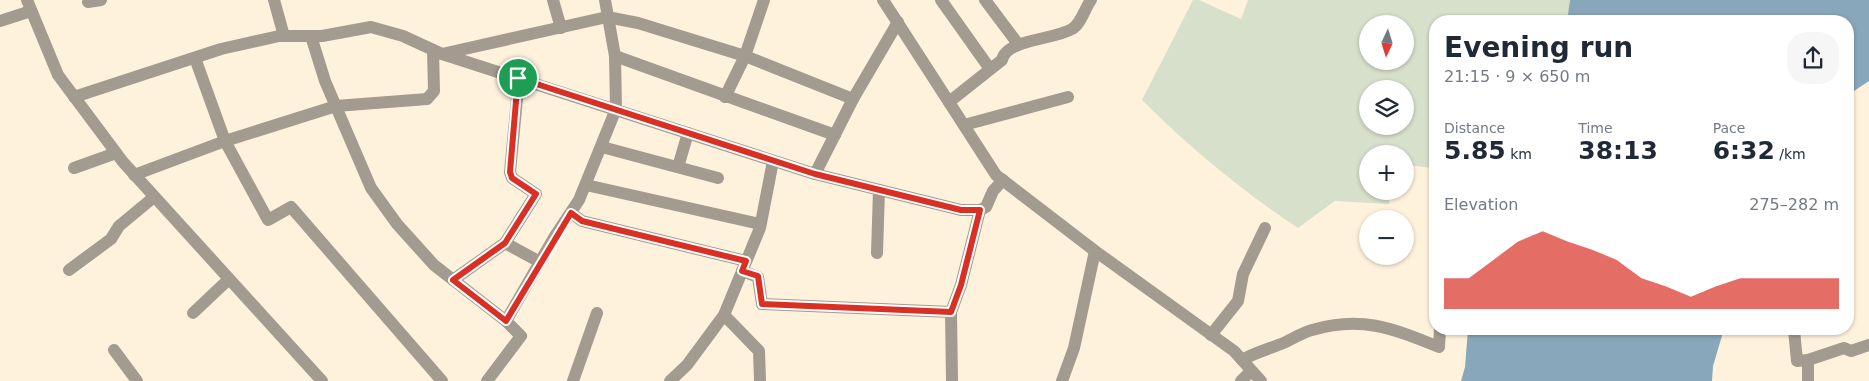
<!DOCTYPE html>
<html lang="en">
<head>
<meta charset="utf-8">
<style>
  body { margin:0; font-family:"DejaVu Sans",sans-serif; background:#f6f6f7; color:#1f2937; height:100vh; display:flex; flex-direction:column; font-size:19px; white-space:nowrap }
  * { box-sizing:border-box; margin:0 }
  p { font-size:16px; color:#747a83 }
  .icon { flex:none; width:28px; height:28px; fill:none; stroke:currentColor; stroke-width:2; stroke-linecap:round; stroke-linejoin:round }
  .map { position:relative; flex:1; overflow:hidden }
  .panel { position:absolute; left:1429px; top:15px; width:425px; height:320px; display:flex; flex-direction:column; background:#fff; border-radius:20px; box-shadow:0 1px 4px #0004 }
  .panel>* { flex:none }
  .needle { width:32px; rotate:184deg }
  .buttons { position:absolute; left:1359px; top:15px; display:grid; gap:10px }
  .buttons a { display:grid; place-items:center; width:55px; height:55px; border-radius:50%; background:#fff; box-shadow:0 1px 4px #0004; font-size:25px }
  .pin { position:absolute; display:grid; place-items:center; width:42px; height:42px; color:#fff; margin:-21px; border:2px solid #fff; border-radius:50%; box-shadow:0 1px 5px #0007 }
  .round { display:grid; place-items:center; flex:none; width:52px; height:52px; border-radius:20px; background:#f6f6f7 }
  .overview { display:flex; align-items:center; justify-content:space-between; height:85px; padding:0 15px }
  h1 { font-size:28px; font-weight:700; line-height:38px }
  .metrics { display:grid; grid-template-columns:repeat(3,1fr); gap:8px; height:85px; padding:5px 15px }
  .metrics div { display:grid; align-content:center }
  .metrics b { font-size:25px; font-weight:700 }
  .metrics small { font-size:14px; font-weight:400 }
  .metrics p { font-size:14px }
  .chart { height:140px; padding:10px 15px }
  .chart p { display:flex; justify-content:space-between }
  .chart svg { width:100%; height:90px; margin-top:5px; fill:#d93025; opacity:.7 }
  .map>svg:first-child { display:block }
  .green { fill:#d7e0cb; fill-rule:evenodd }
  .water { fill:#89a7ba }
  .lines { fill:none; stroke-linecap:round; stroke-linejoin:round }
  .street { stroke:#a39b8f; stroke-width:12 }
  .route-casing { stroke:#fff; stroke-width:10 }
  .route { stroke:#d93025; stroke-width:6 }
</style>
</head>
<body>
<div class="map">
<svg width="1869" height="381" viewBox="0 0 1869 381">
  <rect width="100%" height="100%" fill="#fff2dd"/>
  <!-- green -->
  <path class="green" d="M1193 0H1199L1241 19 1248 0H1570L1567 21H1435V168L1405 165V154H1368V191H1391L1389 204 1335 201 1298 228C1242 191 1190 148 1142 100ZM1368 24H1405V61H1368ZM1368 89H1405V126H1368Z"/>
  <!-- water -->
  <g class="water">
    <polygon points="1570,0 1869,0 1869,81 1848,95 1848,21 1567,21"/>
    <polygon points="1468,329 1724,329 1713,366 1712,381 1461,381 1465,367"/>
  </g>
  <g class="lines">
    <!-- street -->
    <g class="street">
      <polyline points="27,0 58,75 123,162 322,381"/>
      <polyline points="274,0 284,36"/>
      <polyline points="553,0 561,28"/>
      <polyline points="764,0 745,56 853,99"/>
      <polyline points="883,0 996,175 1095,251 1234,351 1261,381"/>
      <polyline points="941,0 990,69"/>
      <polyline points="985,0 1018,44"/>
      <polyline points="88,2 101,0"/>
      <polyline points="0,21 31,11"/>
      <polyline points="311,36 325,81 371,188 397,224 434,265 506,321 521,336 487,381"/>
      <polyline points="433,50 434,91 427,99 336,106 225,141 268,220 291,207 442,381"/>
      <polyline points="442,54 607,17 638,23 745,56 725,97"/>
      <polyline points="615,56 835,135"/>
      <polyline points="74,97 221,49 279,36 322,36 371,27 403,36 442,54 815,174 961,210 980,210 986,207 993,191 1003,180"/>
      <path d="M949 102 1002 60C1006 39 1054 40 1072 29 1081 24 1085 8 1091 0"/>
      <polyline points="964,125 1068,97"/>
      <polyline points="602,147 718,178"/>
      <polyline points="678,167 688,133"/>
      <polyline points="74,168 116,153"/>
      <polyline points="815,174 853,99 898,22"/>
      <polyline points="134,175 225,141 195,58"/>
      <polyline points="586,185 760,224"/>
      <polyline points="571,213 582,221 746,261"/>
      <polyline points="505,243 540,262"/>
      <polyline points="877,253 879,190"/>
      <polyline points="69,270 111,239 119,226 154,197"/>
      <polyline points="742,271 758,277 762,304 951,312"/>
      <polyline points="453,280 505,243 536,194 512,178 510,172 519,78"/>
      <polyline points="193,313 229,279"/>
      <polyline points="506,321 555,236 579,200 616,109 615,56 605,0"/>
      <polyline points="1794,330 1797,361 1808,360"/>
      <polyline points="1211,335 1238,301 1243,274 1265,228"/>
      <polyline points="114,350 137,381"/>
      <path d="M1242 360C1256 352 1266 350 1281 344 1291 340 1301 333 1312 330 1362 315 1394 329 1439 347L1440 329"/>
      <polyline points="573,381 597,313"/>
      <polyline points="670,381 687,365 724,315"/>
      <polyline points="760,381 759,351 724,315 760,228 773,161"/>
      <polyline points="952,381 951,312 961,285 980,210"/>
      <polyline points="1062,381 1074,348 1095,251"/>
      <polyline points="1241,381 1251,371"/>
      <polyline points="1808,381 1808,360 1844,348 1851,351 1869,345"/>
    </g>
  </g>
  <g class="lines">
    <defs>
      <polygon id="route" points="518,78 815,174 961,210 980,210 961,285 951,312 762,304 758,276 742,271 746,261 582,221 571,213 506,321 453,280 505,243 536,194 512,178 510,172"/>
    </defs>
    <!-- route casing -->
    <use href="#route" class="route-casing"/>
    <!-- route -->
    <use href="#route" class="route"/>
  </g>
</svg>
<div class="buttons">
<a><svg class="needle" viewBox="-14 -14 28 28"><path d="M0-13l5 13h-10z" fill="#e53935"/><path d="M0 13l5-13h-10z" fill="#747a83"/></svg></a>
<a><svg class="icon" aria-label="layers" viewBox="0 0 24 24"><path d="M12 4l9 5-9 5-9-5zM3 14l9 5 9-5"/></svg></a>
<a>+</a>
<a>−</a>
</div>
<div class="pin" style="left:518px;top:78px;background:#1e9e55"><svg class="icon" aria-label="arrive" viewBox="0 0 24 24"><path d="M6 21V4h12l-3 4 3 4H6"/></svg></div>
<section class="panel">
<div class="overview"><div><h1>Evening run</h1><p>21:15 · 9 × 650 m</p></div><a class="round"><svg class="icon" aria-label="share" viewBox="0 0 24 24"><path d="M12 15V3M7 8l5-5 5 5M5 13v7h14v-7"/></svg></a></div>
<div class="metrics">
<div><p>Distance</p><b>5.85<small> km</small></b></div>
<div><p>Time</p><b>38:13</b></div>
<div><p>Pace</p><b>6:32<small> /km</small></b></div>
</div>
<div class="chart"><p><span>Elevation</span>275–282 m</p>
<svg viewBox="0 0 160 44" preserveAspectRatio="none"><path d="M0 44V29L10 29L20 20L30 11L40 6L50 11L60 15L70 20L80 29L90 33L100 38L110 33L120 29L130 29L140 29L150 29L160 29V44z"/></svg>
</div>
</section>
</div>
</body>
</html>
